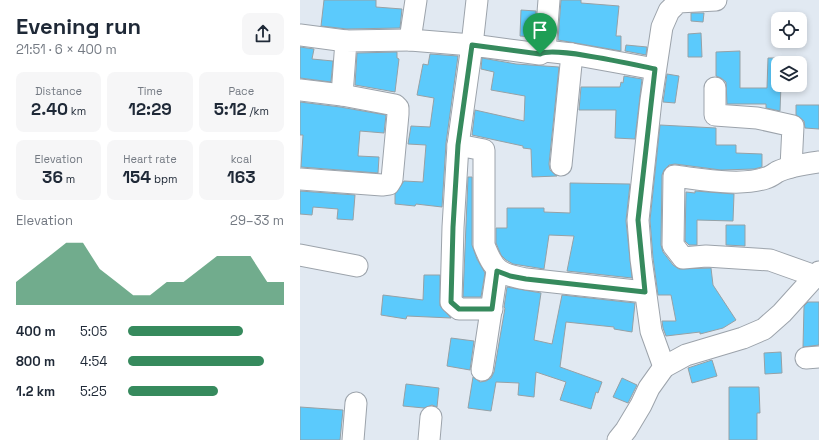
<!DOCTYPE html>
<html lang="en">
<head>
<meta charset="utf-8">
<style>
  body { margin:0; font-family:"Space Grotesk",sans-serif; background:#f6f6f7; color:#1f2937; height:100vh; display:flex; flex-direction:column; font-size:15px; white-space:nowrap }
  * { box-sizing:border-box; margin:0 }
  p { font-size:13px; color:#747a83 }
  .icon { flex:none; width:22px; height:22px; fill:none; stroke:currentColor; stroke-width:2; stroke-linecap:round; stroke-linejoin:round }
  .map { position:relative; flex:1; overflow:hidden }
  .drawer { display:flex; flex-direction:column; background:#fff; width:300px }
  .drawer>* { flex:none }
  .buttons { position:absolute; left:471px; top:12px; display:grid; gap:8px }
  .buttons a { display:grid; place-items:center; width:36px; height:36px; border-radius:8px; background:#fff; box-shadow:0 2px 6px #0003; font-size:20px }
  .pin { position:absolute; display:grid; place-items:center; width:34px; height:34px; color:#fff; margin:-41px -17px; border-radius:50% 50% 50% 0; rotate:-45deg; box-shadow:0 0 4px #0007 }
  .pin .icon { rotate:45deg }
  .round { display:grid; place-items:center; flex:none; width:42px; height:42px; border-radius:8px; background:#f6f6f7 }
  .headline { display:flex; align-items:center; justify-content:space-between; height:68px; padding:0 16px }
  h1 { font-size:22px; font-weight:700; line-height:30px }
  .metrics { display:grid; grid-template-columns:repeat(3,1fr); gap:6px; height:68px; padding:4px 16px }
  .metrics div { display:grid; align-content:center; border-radius:8px; background:#f6f6f7; text-align:center }
  .metrics b { font-size:17px; font-weight:700 }
  .metrics small { font-size:11px; font-weight:400 }
  .metrics p { font-size:11px }
  .chart { height:112px; padding:8px 16px }
  .chart p { display:flex; justify-content:space-between }
  .chart svg { width:100%; height:72px; margin-top:4px; fill:#368a5d; opacity:.7 }
  ul { padding:0 16px; list-style:none; font-size:13px }
  li { display:grid; grid-template-columns:64px 48px 1fr; align-items:center; height:30px }
  li i { height:10px; border-radius:5px; background:#368a5d }
  main { display:flex; flex:1; min-height:0 }
  .map>svg:first-child { display:block }
  .building { fill:#5bcafc; stroke:#96a1a6 }
  .lines { fill:none; stroke-linecap:round; stroke-linejoin:round }
  .minor-casing { stroke:#9ca3ab; stroke-width:23 }
  .minor { stroke:#fff; stroke-width:21 }
  .route-casing { stroke:#fff; stroke-width:8 }
  .route { stroke:#368a5d; stroke-width:5 }
</style>
</head>
<body>
<main>
<section class="drawer">
<div class="headline"><div><h1>Evening run</h1><p>21:51 · 6 × 400 m</p></div><a class="round"><svg class="icon" aria-label="share" viewBox="0 0 24 24"><path d="M12 15V3M7 8l5-5 5 5M5 13v7h14v-7"/></svg></a></div>
<div class="metrics">
<div><p>Distance</p><b>2.40<small> km</small></b></div>
<div><p>Time</p><b>12:29</b></div>
<div><p>Pace</p><b>5:12<small> /km</small></b></div>
</div>
<div class="metrics">
<div><p>Elevation</p><b>36<small> m</small></b></div>
<div><p>Heart rate</p><b>154<small> bpm</small></b></div>
<div><p>kcal</p><b>163</b></div>
</div>
<div class="chart"><p><span>Elevation</span>29–33 m</p>
<svg viewBox="0 0 160 44" preserveAspectRatio="none"><path d="M0 44V30L10 22L20 14L30 6L40 6L50 22L60 30L70 38L80 38L90 30L100 30L110 22L120 14L130 14L140 14L150 30L160 30V44z"/></svg>
</div>
<ul>
<li><b>400 m</b>5:05<i style="width:74%"></i></li>
<li><b>800 m</b>4:54<i style="width:87%"></i></li>
<li><b>1.2 km</b>5:25<i style="width:58%"></i></li>
</ul>
</section>
<div class="map">
<svg width="519" height="440" viewBox="0 0 519 440">
  <rect width="100%" height="100%" fill="#e1e9f2"/>
  <!-- building -->
  <g class="building">
    <polygon points="24,0 76,0 76,7 102,9 100,28 47,29 21,26"/>
    <polygon points="261,0 281,0 281,3 319,6 316,36 321,36 321,51 258,40"/>
    <polygon points="221,10 236,11 234,37 220,36"/>
    <polygon points="391,13 404,13 403,22 391,21"/>
    <polygon points="401,33 402,57 388,57 388,34"/>
    <polygon points="326,45 347,47 346,55 325,51"/>
    <polygon points="0,47 14,49 12,59 33,61 31,82 0,78"/>
    <polygon points="440,51 440,88 467,88 468,58 478,58 478,85 481,85 480,111 466,108 466,104 427,104 426,82 421,78 416,76 416,52"/>
    <polygon points="97,52 97,58 99,59 95,92 55,85 57,53"/>
    <polygon points="130,54 158,56 146,143 142,207 116,204 115,206 95,204 95,194 104,181 123,182 126,145 108,144 111,126 130,127 134,98 117,95 123,64 128,65"/>
    <polygon points="182,58 216,64 259,67 249,164 250,170 257,176 232,177 231,149 223,148 223,146 172,135 175,110 224,121 225,96 191,90 194,72 181,69"/>
    <polygon points="367,74 379,76 375,103 363,102"/>
    <polygon points="324,76 342,79 335,139 315,138 316,110 279,110 281,87 320,87 321,82 323,83"/>
    <polygon points="0,102 40,107 86,115 84,133 60,131 58,156 79,157 78,173 1,167 3,135 0,135"/>
    <polygon points="496,105 519,105 519,129 505,128 504,121 496,115"/>
    <polygon points="360,125 416,128 416,145 436,145 436,153 462,154 462,167 454,169 421,170 375,164 369,165 364,170 362,175 361,245 363,252 373,265 379,269 411,268 413,285 436,320 423,328 400,334 400,332 366,336 363,328 362,321 376,321 371,295 358,295 353,258 350,220"/>
    <polygon points="168,177 172,177 172,245 177,259 185,273 181,297 163,297"/>
    <polygon points="270,183 330,184 326,221 332,278 267,271 274,236 249,235 244,269 213,264 206,260 201,255 196,243 196,228 207,228 207,208 244,208 244,212 270,213"/>
    <polygon points="0,191 55,195 53,220 37,219 38,209 13,207 12,215 0,214"/>
    <polygon points="395,191 434,194 433,221 397,220 397,245 389,245 385,241 386,192 395,193"/>
    <polygon points="426,225 445,225 445,246 426,245"/>
    <polygon points="124,275 140,275 140,306 151,318 107,316 106,319 81,315 83,295 123,300"/>
    <polygon points="207,287 241,293 234,340 252,344 262,295 335,303 332,332 314,329 314,327 266,322 260,367 302,382 298,393 296,392 291,409 260,400 266,382 236,372 234,397 218,395 219,383 196,382 191,411 168,408 173,377 180,382 186,381 191,378 194,372 205,308 204,307"/>
    <polygon points="508,302 519,302 519,345 503,347 504,306"/>
    <polygon points="151,338 174,341 170,370 147,366"/>
    <polygon points="481,352 482,373 465,374 464,353"/>
    <polygon points="412,360 417,376 392,383 388,368"/>
    <polygon points="322,378 337,385 328,403 313,397"/>
    <polygon points="106,384 139,388 137,407 132,405 124,408 103,406"/>
    <polygon points="429,387 459,387 460,413 457,413 457,440 429,440"/>
    <polygon points="0,407 43,410 40,440 0,440"/>
  </g>
  <g class="lines">
    <defs>
      <g id="minor">
        <polyline points="116,0 110,40 172,45 177,0"/>
        <polyline points="0,35 46,41"/>
        <polyline points="245,51 272,54 355,69"/>
        <polyline points="415,88 415,115 457,118 493,126 491,167"/>
        <polyline points="0,90 42,95 95,105 98,108 98,114 92,179 89,184 82,185 0,179"/>
        <polyline points="42,95 46,41 110,40"/>
        <path d="M158 145 184 150V245C194 271 199 274 226 279L345 292"/>
        <polyline points="261,165 272,54"/>
        <polyline points="0,255 57,266"/>
        <path d="M515 276 470 260 406 256 383 258 373 245 374 176C400 179 441 187 466 178 470 177 474 174 477 172 490 166 505 164 519 162"/>
        <polyline points="192,309 159,309 151,302 153,227 158,145 172,45 240,54 245,51 249,0"/>
        <polyline points="506,358 519,357"/>
        <polyline points="364,367 351,331 341,259 338,220 351,100 362,27 369,11 378,2 416,0"/>
        <polyline points="182,370 197,271"/>
        <polyline points="53,440 56,403"/>
        <polyline points="129,440 131,417"/>
        <polyline points="318,440 326,430 341,405 349,388 364,367 386,355 443,338 464,329 482,313 519,272"/>
      </g>
    </defs>
    <!-- minor casing -->
    <use href="#minor" class="minor-casing"/>
    <!-- minor -->
    <use href="#minor" class="minor"/>
  </g>
  <g class="lines">
    <defs>
      <path id="route" d="M172 45 240 54C254 46 335 65 355 69L338 220 345 292 226 279 210 276 197 271 192 309H159L151 302 153 227 158 145Z"/>
    </defs>
    <!-- route casing -->
    <use href="#route" class="route-casing"/>
    <!-- route -->
    <use href="#route" class="route"/>
  </g>
</svg>
<div class="buttons">
<a><svg class="icon" aria-label="locate" viewBox="0 0 24 24"><circle cx="12" cy="12" r="6"/><path d="M12 2v4M12 18v4M2 12h4M18 12h4"/></svg></a>
<a><svg class="icon" aria-label="layers" viewBox="0 0 24 24"><path d="M12 4l9 5-9 5-9-5zM3 14l9 5 9-5"/></svg></a>
</div>
<div class="pin" style="left:240px;top:54px;background:#1e9e55"><svg class="icon" aria-label="arrive" viewBox="0 0 24 24"><path d="M6 21V4h12l-3 4 3 4H6"/></svg></div>
</div>
</main>
</body>
</html>
